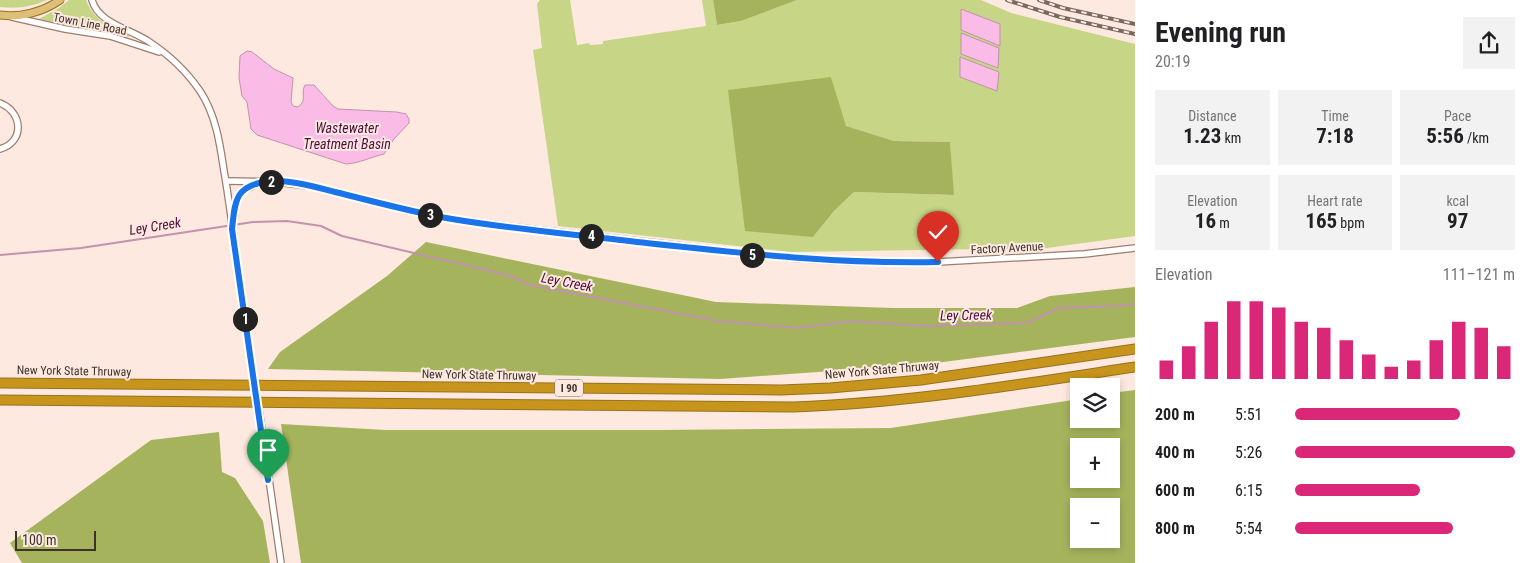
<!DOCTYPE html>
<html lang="en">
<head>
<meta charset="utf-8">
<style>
  body { margin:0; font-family:"Roboto Condensed",sans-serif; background:#f2f2f2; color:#202124; height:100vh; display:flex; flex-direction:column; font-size:19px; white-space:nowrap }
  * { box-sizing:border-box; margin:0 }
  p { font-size:16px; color:#757577 }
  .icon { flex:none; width:28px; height:28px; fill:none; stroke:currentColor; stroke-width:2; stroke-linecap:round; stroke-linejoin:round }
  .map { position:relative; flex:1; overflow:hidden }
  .details { display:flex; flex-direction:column; background:#fff; width:400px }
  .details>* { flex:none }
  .controls { position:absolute; left:1070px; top:378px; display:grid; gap:10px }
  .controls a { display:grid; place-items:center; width:50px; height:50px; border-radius:0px; background:#fff; box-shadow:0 2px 8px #0003; font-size:25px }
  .scale { position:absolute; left:15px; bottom:12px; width:81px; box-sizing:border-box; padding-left:5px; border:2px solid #3f322c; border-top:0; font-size:14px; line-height:18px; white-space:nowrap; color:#3f322c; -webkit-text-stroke:4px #fde9df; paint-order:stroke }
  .pin { position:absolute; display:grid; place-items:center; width:42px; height:42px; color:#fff; margin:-51px -21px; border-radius:50% 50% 50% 0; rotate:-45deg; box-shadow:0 0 5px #0007 }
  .pin .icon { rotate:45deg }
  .km { position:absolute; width:25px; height:25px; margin:-12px; border-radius:50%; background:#222; color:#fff; font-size:14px; line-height:25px; text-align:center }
  .round { display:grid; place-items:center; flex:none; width:52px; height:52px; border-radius:0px; background:#f2f2f2 }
  .overview { display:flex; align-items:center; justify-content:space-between; height:85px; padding:0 20px }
  h1 { font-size:28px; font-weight:700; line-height:38px }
  .stats { display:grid; grid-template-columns:repeat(3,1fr); gap:8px; height:85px; padding:5px 20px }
  .stats div { display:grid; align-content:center; border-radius:0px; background:#f2f2f2; text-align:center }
  .stats b { font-size:21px; font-weight:700 }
  .stats small { font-size:14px; font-weight:400 }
  .stats p { font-size:14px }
  .chart { height:140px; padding:10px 20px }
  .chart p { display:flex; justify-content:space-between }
  .chart svg { width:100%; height:90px; margin-top:5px; stroke:#db2777; stroke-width:6 }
  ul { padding:0 20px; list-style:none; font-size:16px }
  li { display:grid; grid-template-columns:80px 60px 1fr; align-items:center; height:38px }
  li i { height:12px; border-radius:6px; background:#db2777 }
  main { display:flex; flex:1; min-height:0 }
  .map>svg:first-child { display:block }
  .green { fill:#c7d586; fill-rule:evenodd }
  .forest { fill:#a5b35c; fill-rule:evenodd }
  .water { fill:#fabbe6; stroke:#c292ae }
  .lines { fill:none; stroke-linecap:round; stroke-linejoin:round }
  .stream { stroke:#c292ae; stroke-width:2 }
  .minor-casing { stroke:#9c7e6f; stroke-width:8 }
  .major-casing { stroke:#977222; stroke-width:9 }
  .highway-casing { stroke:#977222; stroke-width:11 }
  .minor { stroke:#fff; stroke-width:5.5 }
  .major { stroke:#ddbf77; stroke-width:7 }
  .highway { stroke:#c7941c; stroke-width:9 }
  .rail-casing { stroke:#786962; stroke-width:4 }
  .rail { stroke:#fde9df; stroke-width:2; stroke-dasharray:5.5; stroke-linecap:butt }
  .minor-bridge-casing { stroke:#9c7e6f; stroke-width:8; stroke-linecap:butt }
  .minor-bridge { stroke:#fff; stroke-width:5.5 }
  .route-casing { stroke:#fff; stroke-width:10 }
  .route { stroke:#1a73e8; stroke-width:6 }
  .labels { text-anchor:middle; stroke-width:4; stroke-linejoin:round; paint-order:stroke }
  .shield { fill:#fde9df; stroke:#786962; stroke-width:1 }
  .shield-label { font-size:11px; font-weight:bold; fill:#3f322c }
  .street-label { font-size:12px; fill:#3f322c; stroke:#fde9df }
  .water-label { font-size:14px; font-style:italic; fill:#4e0b40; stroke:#fde9df }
</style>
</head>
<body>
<main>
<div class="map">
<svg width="1135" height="563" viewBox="0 0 1135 563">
  <rect width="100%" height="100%" fill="#fde9df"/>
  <!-- green -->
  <g class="green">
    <path d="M0 0H47C31 7 17 9 0 7Z"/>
    <path d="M69 0H86C94 21 110 27 129 36V37L39 19 59 8Z"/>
    <path d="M540 0H570L577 45 589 43 590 45 603 44V41L706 26 702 0H713L717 25 741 21 797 0H981L1011 13 1135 44V236L1047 248 791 252 558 226 533 50 542 48 537 4ZM831 77 845 126 894 141 950 142 953 195 854 192 834 211 813 237Z"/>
  </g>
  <!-- forest -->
  <g class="forest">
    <polygon points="713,0 797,0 741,21 717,25"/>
    <polygon points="831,77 846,126 894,141 950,142 954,195 854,192 834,211 813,237 745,231 728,90"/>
    <polygon points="426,242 716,302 893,308 1017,308 1050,296 1135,287 1135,337 928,364 720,379 268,369 280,352 387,276"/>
    <path d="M1135 390V563H301L281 424 385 430H661L891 428 1079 399V419H1111V393ZM1079 446H1111V479H1079ZM1079 506H1111V539H1079Z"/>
    <polygon points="219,432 222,472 235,478 263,521 270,563 22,563 10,543 151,440"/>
  </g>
  <!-- water -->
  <g class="water">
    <polygon points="961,9 1000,24 1000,46 961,30"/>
    <polygon points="961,33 999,48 998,68 961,54"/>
    <path d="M247 51 252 52 274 69 293 78 291 102 293 106 298 107C308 100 300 94 305 85H314L333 106 338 109 397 112 406 114 409 119V123L394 139 384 154C371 157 360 163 346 164L257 135 251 129 247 102 242 96 239 78 240 56Z"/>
    <polygon points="960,57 999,72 997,91 960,77"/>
  </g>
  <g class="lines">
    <!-- stream -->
    <polyline class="stream" points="0,255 81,248 253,222 287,221 321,226 342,236 507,275 530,285 718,321 797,328 851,321 928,326 1027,323 1058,308 1116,306 1135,304"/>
    <defs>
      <g id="minor">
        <path d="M92 0C98 23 130 29 148 41 168 54 187 72 200 91 216 115 220 144 224 171 228 193 231 216 234 239 239 282 246 324 252 367"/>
        <polyline points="12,17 65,29 110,36 159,52"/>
        <path d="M0 103C23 112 25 142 0 149"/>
        <polyline points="226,181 277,182 316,187 405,210 447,218 513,227 791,258 859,262 938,262 1084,254 1135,248"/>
        <path d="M234 220C236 195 237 191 261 183"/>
        <polyline points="261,423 281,563"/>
      </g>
      <path id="major" d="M0 15C20 18 43 12 60 0"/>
      <g id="highway">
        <polyline points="0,383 781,390 830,388 921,380 1135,349"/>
        <path d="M0 400 793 407C908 403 1022 384 1135 367"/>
      </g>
    </defs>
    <!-- minor casing -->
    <use href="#minor" class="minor-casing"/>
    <!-- major casing -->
    <use href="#major" class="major-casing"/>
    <!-- highway casing -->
    <use href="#highway" class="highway-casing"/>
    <!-- minor -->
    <use href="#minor" class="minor"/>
    <!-- major -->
    <use href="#major" class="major"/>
    <!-- highway -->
    <use href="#highway" class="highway"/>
    <defs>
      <g id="rail">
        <polyline points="1007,0 1060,17 1135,34"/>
        <polyline points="1039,0 1063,8 1135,24"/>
      </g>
    </defs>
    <!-- rail casing -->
    <use href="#rail" class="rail-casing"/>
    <!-- rail -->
    <use href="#rail" class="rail"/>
    <defs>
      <polyline id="minor-bridge" points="252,367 261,423"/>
    </defs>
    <!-- minor-bridge casing -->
    <use href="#minor-bridge" class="minor-bridge-casing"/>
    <!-- minor-bridge -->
    <use href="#minor-bridge" class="minor-bridge"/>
  </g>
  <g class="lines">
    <defs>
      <path id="route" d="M268 480 232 229C235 203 234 187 264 182 284 178 316 187 335 192 372 201 408 211 446 218 509 229 573 234 637 242 739 253 835 264 938 262"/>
    </defs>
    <!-- route casing -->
    <use href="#route" class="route-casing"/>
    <!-- route -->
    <use href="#route" class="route"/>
  </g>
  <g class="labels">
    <!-- shield labels -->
    <rect class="shield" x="555" y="379.5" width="28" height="17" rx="4"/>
    <g class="shield-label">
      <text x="569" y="392">I 90</text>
    </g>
    <!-- street labels -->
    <g class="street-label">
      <text transform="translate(90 24) rotate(11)" y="4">Town Line Road</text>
      <text transform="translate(1007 248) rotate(-3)" y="4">Factory Avenue</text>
      <text transform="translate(882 370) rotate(-5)" y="4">New York State Thruway</text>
      <text transform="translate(74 371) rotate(1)" y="4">New York State Thruway</text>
      <text transform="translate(479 375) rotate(1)" y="4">New York State Thruway</text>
    </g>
    <!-- water labels -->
    <g class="water-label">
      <text x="347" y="133">Wastewater<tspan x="347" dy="16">Treatment Basin</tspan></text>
      <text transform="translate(155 226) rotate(-9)" y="5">Ley Creek</text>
      <text transform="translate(567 282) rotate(11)" y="5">Ley Creek</text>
      <text transform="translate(966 315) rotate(-1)" y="5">Ley Creek</text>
    </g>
  </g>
</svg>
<div class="controls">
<a><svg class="icon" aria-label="layers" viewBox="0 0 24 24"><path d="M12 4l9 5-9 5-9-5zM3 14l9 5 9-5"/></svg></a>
<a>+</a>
<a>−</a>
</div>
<div class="scale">100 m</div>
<div class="pin" style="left:268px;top:480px;background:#1e9e55"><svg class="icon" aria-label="arrive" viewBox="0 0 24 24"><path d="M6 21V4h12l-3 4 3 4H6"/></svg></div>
<div class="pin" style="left:938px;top:262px;background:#d93025"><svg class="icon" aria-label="check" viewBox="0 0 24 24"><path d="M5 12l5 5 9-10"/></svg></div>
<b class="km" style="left:245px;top:319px">1</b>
<b class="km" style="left:271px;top:182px">2</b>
<b class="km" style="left:430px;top:215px">3</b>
<b class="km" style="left:591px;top:236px">4</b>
<b class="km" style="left:752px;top:255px">5</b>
</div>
<section class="details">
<div class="overview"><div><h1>Evening run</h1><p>20:19</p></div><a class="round"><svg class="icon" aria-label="share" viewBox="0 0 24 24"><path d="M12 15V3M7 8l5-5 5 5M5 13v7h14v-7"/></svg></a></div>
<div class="stats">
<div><p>Distance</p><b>1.23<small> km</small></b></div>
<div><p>Time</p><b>7:18</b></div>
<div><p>Pace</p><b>5:56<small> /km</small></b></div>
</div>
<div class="stats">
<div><p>Elevation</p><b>16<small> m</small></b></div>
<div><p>Heart rate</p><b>165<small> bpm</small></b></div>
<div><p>kcal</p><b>97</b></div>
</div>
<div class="chart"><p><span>Elevation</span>111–121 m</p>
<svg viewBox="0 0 160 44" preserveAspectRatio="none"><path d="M5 44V35M15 44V28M25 44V16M35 44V6M45 44V6M55 44V9M65 44V16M75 44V19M85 44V25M95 44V32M105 44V38M115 44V35M125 44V25M135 44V16M145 44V19M155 44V28"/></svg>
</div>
<ul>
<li><b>200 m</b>5:51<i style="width:75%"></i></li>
<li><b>400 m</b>5:26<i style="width:100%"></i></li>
<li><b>600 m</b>6:15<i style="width:57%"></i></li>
<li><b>800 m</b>5:54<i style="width:72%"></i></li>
</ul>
</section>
</main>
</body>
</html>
